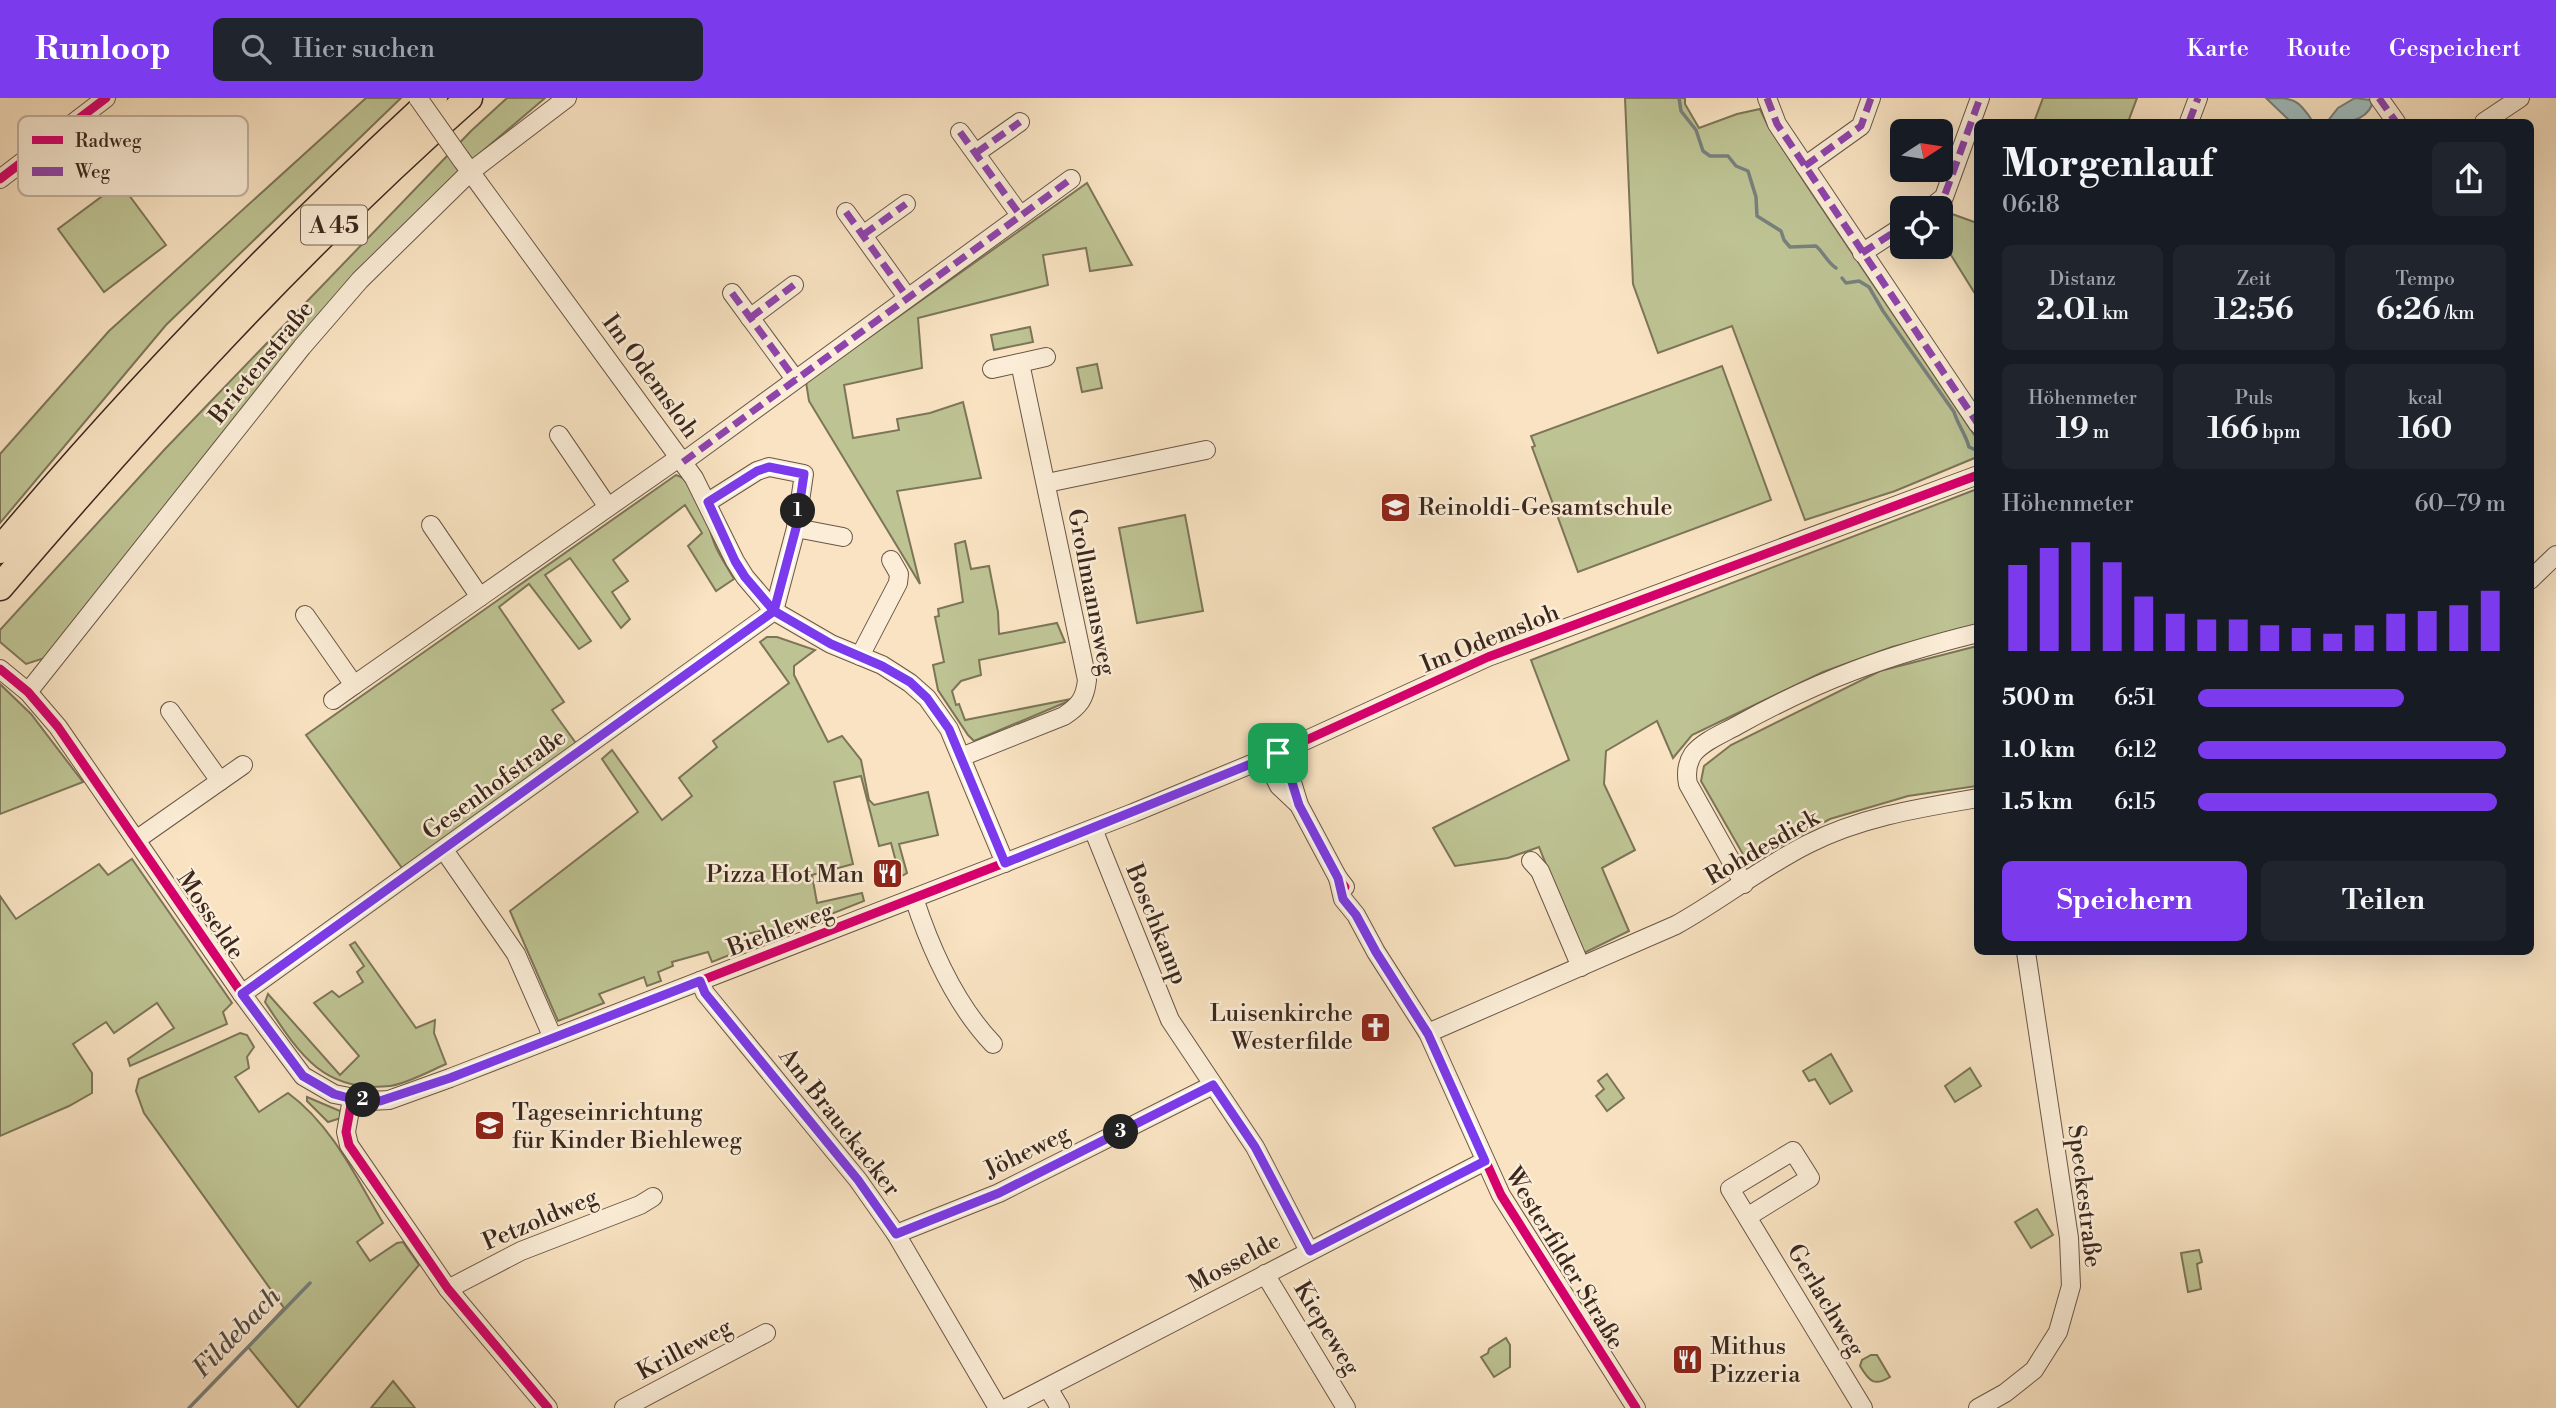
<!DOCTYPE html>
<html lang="de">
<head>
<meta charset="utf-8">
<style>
  body { margin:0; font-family:"Libre Bodoni",serif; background:#20242c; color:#f1f3f6; height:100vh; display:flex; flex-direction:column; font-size:26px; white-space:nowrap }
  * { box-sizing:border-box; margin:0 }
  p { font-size:23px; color:#9ea1a6 }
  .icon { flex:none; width:38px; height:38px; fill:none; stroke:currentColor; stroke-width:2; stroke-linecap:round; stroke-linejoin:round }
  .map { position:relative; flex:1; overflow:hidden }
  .drawer { position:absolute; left:1974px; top:21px; width:560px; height:836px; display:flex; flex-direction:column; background:#171b24; border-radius:10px; box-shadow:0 7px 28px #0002 }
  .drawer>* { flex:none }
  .needle { width:46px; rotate:78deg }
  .fabs { position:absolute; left:1890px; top:21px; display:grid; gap:14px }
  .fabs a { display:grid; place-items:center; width:63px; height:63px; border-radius:10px; background:#171b24; box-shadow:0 7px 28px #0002; font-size:35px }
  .pin { position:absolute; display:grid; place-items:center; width:60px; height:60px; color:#fff; margin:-30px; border-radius:14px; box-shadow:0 4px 10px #0006 }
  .km { position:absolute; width:35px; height:35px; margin:-18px; border-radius:50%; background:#222; color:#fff; font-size:19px; line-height:35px; text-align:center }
  .round { display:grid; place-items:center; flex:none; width:74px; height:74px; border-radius:10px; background:#20242c }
  .headline { display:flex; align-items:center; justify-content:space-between; height:119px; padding:0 28px }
  h1 { font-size:38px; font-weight:800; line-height:52px }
  .figures { display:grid; grid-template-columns:repeat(3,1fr); gap:10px; height:119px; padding:7px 28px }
  .figures div { display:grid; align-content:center; border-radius:10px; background:#20242c; text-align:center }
  .figures b { font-size:30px; font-weight:800 }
  .figures small { font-size:19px; font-weight:400 }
  .figures p { font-size:19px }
  .chart { height:196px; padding:14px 28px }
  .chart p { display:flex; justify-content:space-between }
  .chart svg { width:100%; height:126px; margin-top:7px; stroke:#7c3aed; stroke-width:6 }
  .action { display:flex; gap:14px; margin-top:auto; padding:14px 28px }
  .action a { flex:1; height:80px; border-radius:10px; background:#7c3aed; color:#fff; font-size:28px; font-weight:800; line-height:80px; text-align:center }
  .action a+a { background:#20242c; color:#f1f3f6 }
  ul { padding:0 28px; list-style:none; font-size:23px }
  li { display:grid; grid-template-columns:112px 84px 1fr; align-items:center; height:52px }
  li i { height:18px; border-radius:9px; background:#7c3aed }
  header { display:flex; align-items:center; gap:42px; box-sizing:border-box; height:98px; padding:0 35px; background:#7c3aed; color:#fff }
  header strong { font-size:33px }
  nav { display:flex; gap:38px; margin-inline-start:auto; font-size:24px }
  .search { width:490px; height:63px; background:#20242c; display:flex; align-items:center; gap:18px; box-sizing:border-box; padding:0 24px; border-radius:10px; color:#9ea1a6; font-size:26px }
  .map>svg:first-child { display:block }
  .green { fill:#bec393; stroke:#7c7558; stroke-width:2 }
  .water { fill:#a1bcbc; stroke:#78807d; stroke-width:2 }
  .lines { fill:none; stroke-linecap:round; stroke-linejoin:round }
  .stream { stroke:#78807d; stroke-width:3.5 }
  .minor-casing { stroke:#6a5647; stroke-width:20 }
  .highway-casing { stroke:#3b271e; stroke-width:29 }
  .minor { stroke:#fbedd7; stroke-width:18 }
  .highway { stroke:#f9e3c2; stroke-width:26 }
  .minor-bridge-casing { stroke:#6a5647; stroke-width:20; stroke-linecap:butt }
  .minor-bridge { stroke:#fbedd7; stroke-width:18 }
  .quiet { stroke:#8e44ad; stroke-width:7; stroke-dasharray:14 7; stroke-linecap:butt }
  .cycleway-casing { stroke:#fbedd7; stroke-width:13 }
  .cycleway { stroke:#d6006c; stroke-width:9 }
  .route-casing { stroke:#fff; stroke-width:14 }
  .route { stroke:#7c3aed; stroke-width:9 }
  .labels { text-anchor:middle; stroke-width:5; stroke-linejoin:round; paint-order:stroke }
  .shield { fill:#fbedd7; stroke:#756256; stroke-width:2 }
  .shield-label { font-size:23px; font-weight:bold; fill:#3b271e }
  .street-label { font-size:24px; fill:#3b271e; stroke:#fbedd7 }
  .poi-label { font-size:24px; fill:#3b271e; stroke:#fbedd7; text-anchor:start }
  .water-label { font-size:26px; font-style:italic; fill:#544c46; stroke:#fbedd7 }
  .key { fill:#fbedd7; stroke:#c1b2a0; stroke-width:2 }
  .key-label { font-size:19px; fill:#3b271e }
</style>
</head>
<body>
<header>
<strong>Runloop</strong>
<div class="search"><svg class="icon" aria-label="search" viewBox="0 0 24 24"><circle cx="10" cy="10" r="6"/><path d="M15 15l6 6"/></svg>Hier suchen</div>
<nav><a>Karte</a><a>Route</a><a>Gespeichert</a></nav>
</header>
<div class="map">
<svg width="2556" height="1310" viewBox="0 0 2556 1310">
  <rect width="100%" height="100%" fill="#f9e3c2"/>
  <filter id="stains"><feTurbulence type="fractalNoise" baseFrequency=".00286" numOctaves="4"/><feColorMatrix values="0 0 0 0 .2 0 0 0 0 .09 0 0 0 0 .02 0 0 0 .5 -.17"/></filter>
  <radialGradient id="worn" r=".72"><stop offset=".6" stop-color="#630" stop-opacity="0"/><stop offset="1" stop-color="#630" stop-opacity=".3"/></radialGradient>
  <!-- green -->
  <g class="green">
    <polygon points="366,0 401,0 166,227 0,425 0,356 109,233"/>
    <polygon points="507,0 545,0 458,74 48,559 26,566 0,544 0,532 165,351 471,33"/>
    <polygon points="1625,0 1685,0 1685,6 1699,30 1737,16 1760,11 1768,28 1809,91 1977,341 1977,359 1895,393 1805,422 1732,228 1658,255 1633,186"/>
    <polygon points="2043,0 2137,0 2128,24 2034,24"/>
    <polygon points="120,85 166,147 104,194 58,131"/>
    <polygon points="1087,85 1132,167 1090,173 1086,150 1043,157 1048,187 918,220 922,270 844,287 853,340 899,332 897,321 930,315 963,304 981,380 897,393 920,486 809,303 806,284"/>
    <polygon points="1941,112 1977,125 1977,192 1974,194 1941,141"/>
    <polygon points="1030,229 1033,244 994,252 991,237"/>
    <polygon points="1097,266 1102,290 1082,294 1077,270"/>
    <polygon points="1722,268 1771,402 1578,474 1532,349 1535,348 1531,338"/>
    <path d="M676 377C702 384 706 427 715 447 720 459 728 470 734 481L716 493 688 448 702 435 685 407 613 462 628 483 612 494 630 521 621 530 570 460 545 477 591 543 579 551 529 486 499 509 564 604 552 612 578 648 402 770 306 637Z"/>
    <polygon points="1977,391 1977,528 1892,549 1823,574 1692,637 1673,660 1657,623 1606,653 1604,686 1635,752 1602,770 1629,833 1582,856 1539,749 1508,760 1455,768 1433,730 1569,662 1531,562"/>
    <polygon points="1185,417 1203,513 1137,525 1119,430"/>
    <polygon points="965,443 971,471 989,468 998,514 999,536 1057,525 1065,544 979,562 981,577 961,583 952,593 956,607 959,606 965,622 1076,600 974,643 968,637 938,592 933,567 944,564 935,519 939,518 938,511 963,504 955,446"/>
    <polygon points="767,539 777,539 815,552 794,568 794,577 828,644 842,638 861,662 869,702 874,707 928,694 938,737 899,746 907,775 900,779 891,745 879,748 861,678 834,684 853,766 812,777 817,805 862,795 864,803 786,834 783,828 742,837 747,850 712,864 708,854 672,864 673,868 658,874 661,883 647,888 644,879 599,896 604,905 558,923 510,813 638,714 602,661 612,652 662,722 692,698 679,680 717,649 713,643 789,585 760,544"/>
    <polygon points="1977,548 1977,688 1908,698 1830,721 1748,765 1701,683 1704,668 1731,647 1880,573"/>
    <polygon points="0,586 31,616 83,684 0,716"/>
    <polygon points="132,761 232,905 223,914 227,926 130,968 128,961 174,930 157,905 114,935 106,924 73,946 92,975 92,995 69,1008 0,1038 0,798 16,821 99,766 108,777"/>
    <path d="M355 844 416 930 435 922 434 935 446 966C430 973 406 986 390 988 322 995 298 954 265 904L268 896 340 977 359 958 314 905 332 893 339 899 363 884 357 874 364 868 350 847Z"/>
    <path d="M240 935 247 937 254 949 247 959 249 970 235 979 259 1014 288 995C332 1027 356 1079 383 1125L357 1144 370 1163 397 1145 403 1144 419 1167 298 1310 248 1249 284 1210 144 1015 136 993 139 981Z"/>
    <polygon points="1831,956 1852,993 1830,1006 1815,981 1809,983 1803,973"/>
    <polygon points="1970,970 1981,988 1955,1004 1945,988"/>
    <polygon points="1607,976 1624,1000 1607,1013 1596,998 1604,991 1598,983"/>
    <polygon points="307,999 340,1013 341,1020 328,1024 307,1003"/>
    <polygon points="2037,1111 2053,1137 2031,1150 2015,1124"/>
    <polygon points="2199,1152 2202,1164 2197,1166 2201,1191 2188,1194 2181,1155"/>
    <polygon points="1506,1240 1510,1247 1510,1269 1494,1279 1481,1259 1488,1255 1489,1251"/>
    <path d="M1871 1257H1877L1890 1279C1874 1289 1869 1283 1860 1268L1862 1262Z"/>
    <polygon points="393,1283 415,1310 371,1310"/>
  </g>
  <!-- water -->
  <g class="water">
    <path d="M2266 0C2293 0 2298 0 2313 24H2291Z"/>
    <path d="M2355 0 2370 2 2372 7C2364 25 2344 24 2327 24L2338 10Z"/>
  </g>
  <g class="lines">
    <!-- stream -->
    <g class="stream">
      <path d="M1679 0 1681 13 1696 32 1703 53 1710 58H1728L1736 68 1748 73 1756 99 1757 118 1781 133 1784 142 1790 149 1816 148C1824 155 1827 164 1836 170"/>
      <path d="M1842 180 1846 185 1859 183 1869 189 1883 213 1954 314C1958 327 1966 337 1969 349L1978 353"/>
      <polyline points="189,1310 310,1185"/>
    </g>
    <defs>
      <g id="minor">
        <polyline points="1767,0 1777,26 1978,326"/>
        <polyline points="2379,0 2396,24"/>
        <polyline points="2189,24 2198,0"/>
        <polyline points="2484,24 2520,0"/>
        <polyline points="960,34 1020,117"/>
        <polyline points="976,55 1020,24"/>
        <polyline points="461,61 694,380 735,463 745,479 774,513 831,546 882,567 910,585 927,600 949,631 1005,765"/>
        <polyline points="1805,68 1861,28 1871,0"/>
        <polyline points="0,81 106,0"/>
        <polyline points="1930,110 1944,99 1980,0"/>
        <polyline points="846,114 907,199"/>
        <polyline points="863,137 906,106"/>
        <polyline points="1862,155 1902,129"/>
        <polyline points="732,195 795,281"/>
        <polyline points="750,220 794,187"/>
        <polyline points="992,271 1046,259"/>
        <polyline points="559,337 608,409"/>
        <polyline points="683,364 1071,81"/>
        <polyline points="1047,385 1206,352"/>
        <polyline points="431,427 480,499"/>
        <polyline points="796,430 843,439"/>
        <polyline points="2530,482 2556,457"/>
        <polyline points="305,517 354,587 680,359"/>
        <polyline points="860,558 898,485 899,476 891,462"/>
        <polyline points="0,571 28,594 58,629 242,896 303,978 334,996 370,1003 389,1002 450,980 1133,715 1278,655 1488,559 1978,377"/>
        <polyline points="28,594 302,249 360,182 470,74 567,0"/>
        <polyline points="333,602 354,587"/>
        <polyline points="170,613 220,683"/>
        <polyline points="1278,655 1291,681 1299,707 1338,780 1345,789"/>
        <path d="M961 659 1064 618C1079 608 1085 601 1087 582L1020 265"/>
        <polyline points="1265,660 1279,688 1297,705"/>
        <polyline points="1093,731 1170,922 1255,1049 1309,1153"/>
        <polyline points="136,742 243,667"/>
        <polyline points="444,752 516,856 553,940"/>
        <polyline points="1531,763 1540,773 1581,869"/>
        <polyline points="1338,780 1343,801 1356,817 1376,854 1428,935 1501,1097 1636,1310"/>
        <path d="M1744 786 1688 686C1686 676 1687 665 1693 656 1703 643 1724 635 1738 627 1819 582 1888 557 1978 535"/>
        <path d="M914 800C931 852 955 906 993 946"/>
        <polyline points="700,883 705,895 858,1082 896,1136 998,1310"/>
        <polyline points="242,896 774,513 796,430 804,376 769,369 757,373 708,404"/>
        <path d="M1428 935 1676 827C1721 802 1762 769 1808 746 1861 719 1919 710 1978 700"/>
        <polyline points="352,1001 346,1034 349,1047 448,1191 548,1310"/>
        <polyline points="1747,1119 1810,1080 1793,1053 1730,1091 1863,1310"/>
        <polyline points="896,1136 999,1095 1213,987"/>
        <polyline points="1265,1176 1346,1310"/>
        <polyline points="448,1191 521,1153 640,1107 653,1099"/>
        <polyline points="1048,1290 1060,1310"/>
        <polyline points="624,1310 766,1235"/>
        <polyline points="1007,1310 1485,1063"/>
        <polyline points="1978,1310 2005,1295 2034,1272 2058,1234 2071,1188 2069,1140 2026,854"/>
      </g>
      <g id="highway">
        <path d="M0 452C134 292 280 142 434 0"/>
        <path d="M0 489C147 317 299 150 469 0"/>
      </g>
    </defs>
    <!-- minor casing -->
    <use href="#minor" class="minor-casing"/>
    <!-- highway casing -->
    <use href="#highway" class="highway-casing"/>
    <!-- minor -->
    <use href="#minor" class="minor"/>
    <!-- highway -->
    <use href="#highway" class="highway"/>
    <defs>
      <polyline id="minor-bridge" points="418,0 461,61"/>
    </defs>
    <!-- minor-bridge casing -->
    <use href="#minor-bridge" class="minor-bridge-casing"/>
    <!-- minor-bridge -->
    <use href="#minor-bridge" class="minor-bridge"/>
    <!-- quiet -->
    <g class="quiet">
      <polyline points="1767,0 1777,26 1978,326"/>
      <polyline points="2379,0 2396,24"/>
      <polyline points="2189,24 2198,0"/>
      <polyline points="960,34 1020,117"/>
      <polyline points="976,55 1020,24"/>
      <polyline points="1805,68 1861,28 1871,0"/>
      <polyline points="1930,110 1944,99 1980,0"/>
      <polyline points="846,114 907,199"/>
      <polyline points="863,137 906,106"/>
      <polyline points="1862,155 1902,129"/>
      <polyline points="732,195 795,281"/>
      <polyline points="750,220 794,187"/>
      <polyline points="683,364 1071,81"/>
    </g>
    <defs>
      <g id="cycleway">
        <polyline points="0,81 106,0"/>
        <polyline points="0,571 28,594 58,629 242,896 303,978 334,996 370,1003 389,1002 450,980 1133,715 1278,655 1488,559 1978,377"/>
        <polyline points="1278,655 1291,681 1299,707 1338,780 1345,789"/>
        <polyline points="1338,780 1343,801 1356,817 1376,854 1428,935 1501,1097 1636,1310"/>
        <polyline points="352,1001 346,1034 349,1047 448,1191 548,1310"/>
      </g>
    </defs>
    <!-- cycleway casing -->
    <use href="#cycleway" class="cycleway-casing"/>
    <!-- cycleway -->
    <use href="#cycleway" class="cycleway"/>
  </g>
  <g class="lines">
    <defs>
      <polyline id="route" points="1278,655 1005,765 949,631 927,600 910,584 882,568 831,546 774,513 745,479 735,463 708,404 757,373 769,369 804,376 796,430 774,513 242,896 303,978 334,996 352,1001 380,1003 450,980 700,883 705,895 858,1082 896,1136 999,1095 1213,987 1255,1049 1310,1153 1485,1063 1428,936 1376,854 1356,817 1343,801 1338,780 1299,707 1291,681 1278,655"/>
    </defs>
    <!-- route casing -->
    <use href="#route" class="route-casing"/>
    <!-- route -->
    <use href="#route" class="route"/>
  </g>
  <!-- icons -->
  <defs>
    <symbol id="school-square" viewBox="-11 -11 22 22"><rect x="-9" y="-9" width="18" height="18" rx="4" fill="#8f2418" stroke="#fbedd7"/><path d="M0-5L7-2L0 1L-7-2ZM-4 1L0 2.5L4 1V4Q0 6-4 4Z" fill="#fff"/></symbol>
    <symbol id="restaurant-square" viewBox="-11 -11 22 22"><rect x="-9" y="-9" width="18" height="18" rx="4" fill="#8f2418" stroke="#fbedd7"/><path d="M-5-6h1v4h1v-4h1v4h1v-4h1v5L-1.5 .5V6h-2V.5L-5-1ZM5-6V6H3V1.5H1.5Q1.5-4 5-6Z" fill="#fff"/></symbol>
    <symbol id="church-square" viewBox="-11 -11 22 22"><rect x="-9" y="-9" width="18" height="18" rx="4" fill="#8f2418" stroke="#fbedd7"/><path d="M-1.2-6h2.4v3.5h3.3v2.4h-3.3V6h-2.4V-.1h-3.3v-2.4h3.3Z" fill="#fff"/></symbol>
  </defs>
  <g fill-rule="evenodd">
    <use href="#school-square" x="1378" y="392" width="35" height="35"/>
    <use href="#restaurant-square" x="870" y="758" width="35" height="35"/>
    <use href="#church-square" x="1358" y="912" width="35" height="35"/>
    <use href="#school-square" x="472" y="1010" width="35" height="35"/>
    <use href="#restaurant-square" x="1670" y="1244" width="35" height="35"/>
  </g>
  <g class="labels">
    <!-- shield labels -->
    <rect class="shield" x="301" y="107.5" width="66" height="39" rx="5"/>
    <g class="shield-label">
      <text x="334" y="135">A 45</text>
    </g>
    <!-- street labels -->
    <g class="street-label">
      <text transform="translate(261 264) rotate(-51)" y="8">Brietenstraße</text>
      <text transform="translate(651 278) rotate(54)" y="8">Im Odemsloh</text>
      <text transform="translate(1092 494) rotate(79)" y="8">Grollmannsweg</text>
      <text transform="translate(1490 540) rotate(-22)" y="8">Im Odemsloh</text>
      <text transform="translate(494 686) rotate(-36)" y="8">Gesenhofstraße</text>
      <text transform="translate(1762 749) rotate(-30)" y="8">Rohdesdiek</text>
      <text transform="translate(211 817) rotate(56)" y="8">Mosselde</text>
      <text transform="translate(1157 826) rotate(68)" y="8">Boschkamp</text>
      <text transform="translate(780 831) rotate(-21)" y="8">Biehleweg</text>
      <text transform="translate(840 1024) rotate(52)" y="8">Am Brauckacker</text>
      <text transform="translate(1027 1053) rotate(-26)" y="8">Jöheweg</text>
      <text transform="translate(2085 1098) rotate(83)" y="8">Speckestraße</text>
      <text transform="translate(540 1121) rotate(-23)" y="8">Petzoldweg</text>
      <text transform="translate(1565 1160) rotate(59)" y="8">Westerfilder Straße</text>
      <text transform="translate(1234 1164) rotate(-28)" y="8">Mosselde</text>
      <text transform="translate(1826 1202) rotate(59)" y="8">Gerlachweg</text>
      <text transform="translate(1327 1230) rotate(59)" y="8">Kiepeweg</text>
      <text transform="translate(684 1251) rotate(-28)" y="8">Krilleweg</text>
    </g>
    <!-- poi labels -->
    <g class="poi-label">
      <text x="1418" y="417">Reinoldi-Gesamtschule</text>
      <text x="864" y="784" text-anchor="end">Pizza Hot Man</text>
      <text x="1353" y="923" text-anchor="end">Luisenkirche<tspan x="1353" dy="28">Westerfilde</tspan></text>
      <text x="512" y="1022">Tageseinrichtung<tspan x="512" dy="28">für Kinder Biehleweg</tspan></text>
      <text x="1710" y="1256">Mithus<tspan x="1710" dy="28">Pizzeria</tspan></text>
    </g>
    <!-- water labels -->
    <g class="water-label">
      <text transform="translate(236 1234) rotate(-46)" y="9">Fildebach</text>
    </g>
  </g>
  <!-- legend -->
  <rect x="18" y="18" width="230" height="80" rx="10" class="key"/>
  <rect x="32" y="38" width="31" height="8" fill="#d6006c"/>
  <rect x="32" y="69" width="31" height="9" fill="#8e44ad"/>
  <g class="key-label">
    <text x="75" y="49">Radweg</text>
    <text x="75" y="80">Weg</text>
  </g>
  <rect width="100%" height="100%" filter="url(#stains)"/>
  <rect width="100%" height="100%" fill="url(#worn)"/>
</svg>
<div class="fabs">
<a><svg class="needle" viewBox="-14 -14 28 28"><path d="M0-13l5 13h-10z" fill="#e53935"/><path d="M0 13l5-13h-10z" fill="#9ea1a6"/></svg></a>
<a><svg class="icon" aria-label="locate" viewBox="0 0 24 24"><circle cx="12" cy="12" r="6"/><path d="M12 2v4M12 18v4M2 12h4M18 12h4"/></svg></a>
</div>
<div class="pin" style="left:1278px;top:655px;background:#1e9e55"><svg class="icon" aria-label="arrive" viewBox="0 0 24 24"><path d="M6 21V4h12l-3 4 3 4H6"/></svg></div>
<b class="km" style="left:798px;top:413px">1</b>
<b class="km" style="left:363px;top:1002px">2</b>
<b class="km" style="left:1121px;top:1034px">3</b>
<section class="drawer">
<div class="headline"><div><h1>Morgenlauf</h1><p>06:18</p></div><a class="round"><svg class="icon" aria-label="share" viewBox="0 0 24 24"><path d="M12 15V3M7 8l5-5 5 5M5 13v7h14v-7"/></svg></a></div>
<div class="figures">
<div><p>Distanz</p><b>2.01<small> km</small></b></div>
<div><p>Zeit</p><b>12:56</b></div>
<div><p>Tempo</p><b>6:26<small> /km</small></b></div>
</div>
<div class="figures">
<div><p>Höhenmeter</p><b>19<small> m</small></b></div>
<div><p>Puls</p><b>166<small> bpm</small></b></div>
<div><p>kcal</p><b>160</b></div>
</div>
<div class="chart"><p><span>Höhenmeter</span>60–79 m</p>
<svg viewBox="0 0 160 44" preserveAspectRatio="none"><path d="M5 44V14M15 44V8M25 44V6M35 44V13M45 44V25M55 44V31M65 44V33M75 44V33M85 44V35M95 44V36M105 44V38M115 44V35M125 44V31M135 44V30M145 44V28M155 44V23"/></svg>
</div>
<ul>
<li><b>500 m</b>6:51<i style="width:67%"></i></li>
<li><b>1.0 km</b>6:12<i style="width:100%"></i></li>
<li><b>1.5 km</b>6:15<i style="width:97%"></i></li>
</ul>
<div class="action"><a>Speichern</a><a>Teilen</a></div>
</section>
</div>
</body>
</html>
